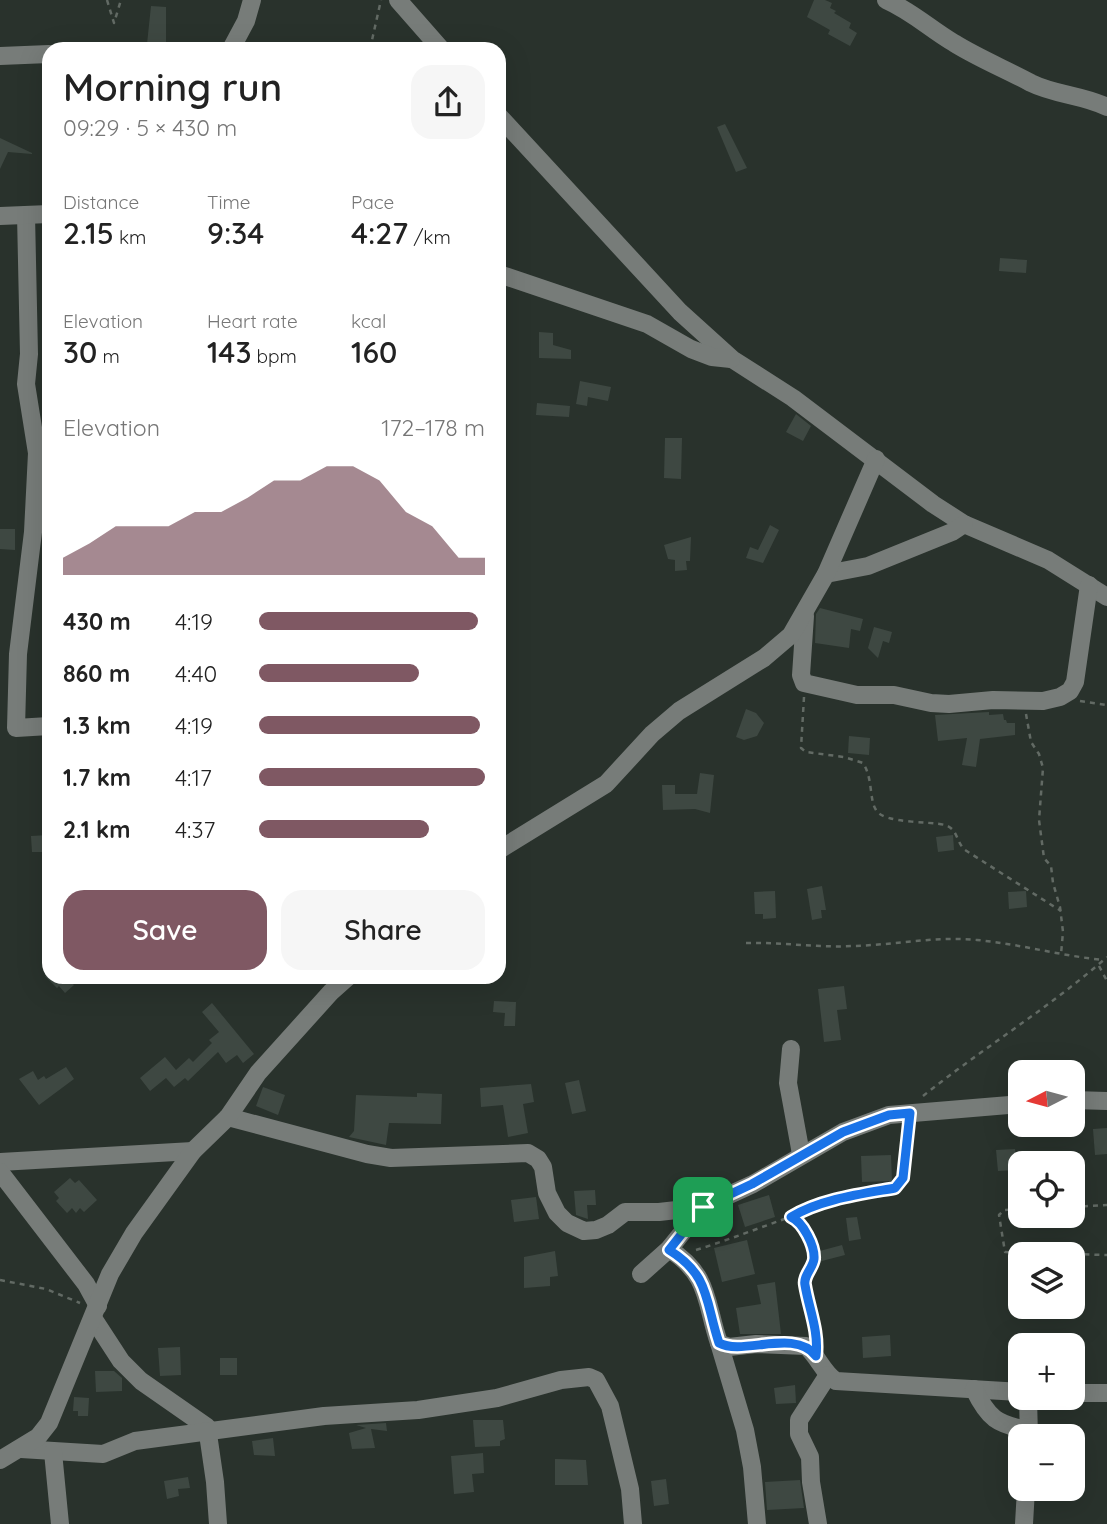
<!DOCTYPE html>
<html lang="en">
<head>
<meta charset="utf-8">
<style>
  body { margin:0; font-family:Quicksand,sans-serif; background:#f6f6f6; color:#222; height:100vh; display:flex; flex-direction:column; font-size:26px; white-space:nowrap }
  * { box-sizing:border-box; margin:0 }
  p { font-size:23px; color:#767676 }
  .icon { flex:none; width:38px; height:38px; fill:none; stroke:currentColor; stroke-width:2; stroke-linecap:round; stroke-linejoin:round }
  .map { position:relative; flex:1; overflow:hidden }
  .details { position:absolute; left:42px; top:42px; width:464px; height:942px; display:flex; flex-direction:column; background:#fff; border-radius:21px; box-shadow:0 7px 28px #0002 }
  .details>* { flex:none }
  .needle { width:46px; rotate:264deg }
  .fabs { position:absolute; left:1008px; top:1060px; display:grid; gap:14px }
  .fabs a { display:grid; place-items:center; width:77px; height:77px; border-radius:14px; background:#fff; box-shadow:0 7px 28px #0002; font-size:35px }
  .pin { position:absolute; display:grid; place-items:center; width:60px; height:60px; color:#fff; margin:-30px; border-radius:14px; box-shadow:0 4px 10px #0006 }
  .round { display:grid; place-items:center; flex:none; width:74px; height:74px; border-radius:21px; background:#f6f6f6 }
  .summary { display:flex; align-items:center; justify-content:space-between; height:119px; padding:0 21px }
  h1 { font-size:38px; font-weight:600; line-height:52px }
  .stats { display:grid; grid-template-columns:repeat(3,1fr); gap:10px; height:119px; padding:7px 21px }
  .stats div { display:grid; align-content:center }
  .stats b { font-size:30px; font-weight:600 }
  .stats small { font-size:19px; font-weight:400 }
  .stats p { font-size:19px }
  .chart { height:196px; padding:14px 21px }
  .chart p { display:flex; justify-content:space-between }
  .chart svg { width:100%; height:126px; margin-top:7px; fill:#7f5863; opacity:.7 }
  .button { display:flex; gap:14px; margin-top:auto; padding:14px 21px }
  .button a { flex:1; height:80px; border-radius:21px; background:#7f5863; color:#fff; font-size:28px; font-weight:600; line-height:80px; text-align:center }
  .button a+a { background:#f6f6f6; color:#222 }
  ul { padding:0 21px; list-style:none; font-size:23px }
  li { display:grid; grid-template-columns:112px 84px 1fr; align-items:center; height:52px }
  li i { height:18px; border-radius:9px; background:#7f5863 }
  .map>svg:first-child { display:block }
  .building { fill:#3e4842 }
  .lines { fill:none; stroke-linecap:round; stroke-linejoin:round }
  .path { stroke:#626a64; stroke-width:2.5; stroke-dasharray:5 5; stroke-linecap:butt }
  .minor { stroke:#777c79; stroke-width:18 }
  .route-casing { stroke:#fff; stroke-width:14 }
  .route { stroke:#1a73e8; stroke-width:9 }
</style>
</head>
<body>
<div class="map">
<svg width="1107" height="1524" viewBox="0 0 1107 1524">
  <rect width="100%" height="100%" fill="#29322c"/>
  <!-- building -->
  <g class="building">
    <polygon points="814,0 825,0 832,3 830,8 836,11 834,13 851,23 849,28 857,33 850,46 828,34 830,30 807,17"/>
    <polygon points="151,6 166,7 166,42 162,42 162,44 147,44"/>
    <polygon points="725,124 747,168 736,172 717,127"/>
    <polygon points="0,138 32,153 32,154 8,152 0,169"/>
    <polygon points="1000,258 1027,260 1026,273 999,271"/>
    <polygon points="539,332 553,333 553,345 571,350 571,359 539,358"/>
    <polygon points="580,381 611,387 608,401 588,397 587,406 576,404"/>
    <polygon points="537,403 570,406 569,417 536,415"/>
    <polygon points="796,414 811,426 803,441 786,432"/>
    <polygon points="665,438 682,438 681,479 664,478"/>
    <polygon points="770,525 779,530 763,563 746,558 750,547 758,550"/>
    <polygon points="0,529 15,529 15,550 0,549"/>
    <polygon points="691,537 690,561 686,561 687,570 675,571 675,560 668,559 664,545"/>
    <polygon points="820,608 863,619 860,631 851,629 849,648 815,643 816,614"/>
    <polygon points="874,627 892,632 889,643 883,641 878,658 868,648"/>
    <polygon points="746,709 756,713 764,723 757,736 744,740 736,737"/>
    <polygon points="989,712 989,715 1003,714 1004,720 1006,720 1007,723 1015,723 1015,735 980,739 976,767 962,765 967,738 938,741 935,715"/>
    <polygon points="849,736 870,738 869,755 848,753"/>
    <polygon points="700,773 714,775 710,813 695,809 663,810 662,785 675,785 675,794 697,794"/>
    <polygon points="49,835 49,852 32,852 31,836"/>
    <polygon points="953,835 954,850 938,852 936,837"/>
    <polygon points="822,886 826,910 821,910 822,918 812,920 807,889"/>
    <polygon points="775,891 776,918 763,919 763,914 755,914 754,892"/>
    <polygon points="1026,891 1027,907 1009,909 1008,892"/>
    <polygon points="45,976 78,976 71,982 74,985 65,993 59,986 57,988"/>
    <polygon points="844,986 847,1009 837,1010 841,1040 824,1042 818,989"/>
    <polygon points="494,1001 516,1002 515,1026 504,1026 505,1013 493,1012"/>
    <polygon points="212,1003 254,1054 243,1063 237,1055 226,1063 218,1052 188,1081 185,1078 174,1087 166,1078 150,1091 140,1078 165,1057 176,1070 189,1058 193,1062 212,1043 209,1040 219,1032 202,1012"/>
    <polygon points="66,1067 74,1079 39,1105 19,1079 33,1071 38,1080 44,1076 46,1079"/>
    <polygon points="579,1080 586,1111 572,1114 565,1083"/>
    <polygon points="531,1084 534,1102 523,1104 528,1133 508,1137 503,1105 481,1107 480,1088"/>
    <polygon points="263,1087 285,1095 278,1115 256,1106"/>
    <polygon points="417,1093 442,1094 441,1124 389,1123 386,1145 349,1137 354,1131 356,1095 417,1097"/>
    <polygon points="1107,1128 1107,1154 1095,1155 1093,1129"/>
    <polygon points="1015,1149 1017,1170 998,1171 996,1150"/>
    <polygon points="891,1155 892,1181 862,1182 861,1156"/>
    <polygon points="70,1178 75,1183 79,1180 97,1200 84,1212 80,1208 76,1213 72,1208 67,1213 56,1201 59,1198 54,1192"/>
    <polygon points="595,1190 596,1205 587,1205 588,1219 576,1215 574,1191"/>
    <polygon points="769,1195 775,1217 745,1227 738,1205"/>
    <polygon points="536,1197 539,1219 514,1222 511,1200"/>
    <polygon points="857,1217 861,1239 849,1241 846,1218"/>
    <polygon points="747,1240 755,1274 722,1282 714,1248"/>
    <polygon points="842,1245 845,1255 818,1262 816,1252"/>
    <polygon points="555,1251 558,1276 550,1277 550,1286 524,1288 524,1257"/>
    <polygon points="775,1282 781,1334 740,1334 736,1308 761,1304 757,1285"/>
    <polygon points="890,1335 891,1356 863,1358 862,1337"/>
    <polygon points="180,1347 181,1375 160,1376 158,1348"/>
    <rect x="220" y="1358" width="17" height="17"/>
    <polygon points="95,1371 114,1371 122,1378 122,1391 96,1392"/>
    <polygon points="795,1385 796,1403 776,1404 774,1388"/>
    <polygon points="74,1397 89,1398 88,1416 78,1416 78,1411 73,1411"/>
    <polygon points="473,1420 503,1420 505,1439 500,1441 500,1446 475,1447"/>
    <polygon points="386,1423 387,1431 371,1429 375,1448 352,1449 349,1433 366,1428 356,1425"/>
    <polygon points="273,1438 275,1456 254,1455 252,1441"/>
    <polygon points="483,1453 484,1473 472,1474 474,1492 454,1494 451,1456"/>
    <polygon points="555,1459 586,1460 588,1485 555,1485"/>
    <polygon points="188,1477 190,1488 178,1489 179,1496 167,1499 164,1481"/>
    <polygon points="666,1479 669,1504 654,1506 651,1481"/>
    <polygon points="800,1480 804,1508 767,1510 765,1482"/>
  </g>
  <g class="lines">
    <!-- path -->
    <g class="path">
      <polyline points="107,0 114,23 121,0"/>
      <polyline points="370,49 381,0"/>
      <path d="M804 697 801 748 806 752 844 757 863 763C873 778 869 799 876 810 884 824 930 821 945 825 958 829 956 842 965 850L1061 911"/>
      <polyline points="1080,701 1107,705"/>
      <polyline points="1026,714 1031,742 1039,754 1043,768 1039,820 1044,858 1051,866 1053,883 1060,907 1063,932 1061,954"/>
      <path d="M746 943C782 942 817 948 853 946 894 945 935 936 977 940 1020 944 1061 956 1104 960"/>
      <polyline points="1099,966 1107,981"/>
      <path d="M923 1096C983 1048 1049 1008 1107 957"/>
      <polyline points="1073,1207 1107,1205"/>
      <polyline points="1020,1209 1004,1210 999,1215 1005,1252 1107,1255"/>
      <polyline points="791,1217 802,1225 813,1252 814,1262 805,1284 816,1335"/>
      <path d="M696 1250C728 1240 759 1228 790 1217 795 1216 799 1211 804 1209 832 1197 865 1194 895 1188L903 1178 908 1128"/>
      <polyline points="0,1280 46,1289 80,1303"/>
    </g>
    <!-- minor -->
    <g class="minor">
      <polyline points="398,0 441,49"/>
      <path d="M886 0C913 12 930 29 954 43 978 58 1005 69 1031 83 1055 95 1083 95 1107 107"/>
      <polyline points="231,49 246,21 252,0"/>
      <polyline points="0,56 49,54"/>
      <polyline points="499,116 680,312 732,359 793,398 933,504 964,524 1048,560 1107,597"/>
      <polyline points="26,215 29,354 26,384 37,453 33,532 18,654 16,728 49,726"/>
      <polyline points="0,216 49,214"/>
      <polyline points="499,274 647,324 691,349 712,357 731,359"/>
      <polyline points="826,574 868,566 952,532 964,524"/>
      <polyline points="805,616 801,675 804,683 857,695 894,695 931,703 949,704 993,700 1043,701 1060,697 1070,691 1075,682 1089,585"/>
      <polyline points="499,850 606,784 652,734 679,711 764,658 791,635 826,574 876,459"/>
      <polyline points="791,1049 788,1083 801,1154"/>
      <polyline points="1073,1100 1107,1101"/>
      <polyline points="228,1117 367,1154 391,1158 528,1153 538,1159 543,1167 547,1193 557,1213 567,1223 584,1231 596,1230 608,1225 625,1212 659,1212 703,1207 753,1184 843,1132 889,1115 1020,1104"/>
      <polyline points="0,1162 193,1151"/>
      <polyline points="0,1172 86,1284 98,1306"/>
      <path d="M669 1249C710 1275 705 1302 719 1343L729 1347 756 1344 806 1346C818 1356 823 1373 836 1381L1020 1392"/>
      <polyline points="641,1274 669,1249 703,1207"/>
      <polyline points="93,1318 121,1361 141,1381 207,1427 215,1482 218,1524"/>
      <polyline points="719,1343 745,1430 752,1467 757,1524"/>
      <path d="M974 1389C988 1418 997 1425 1029 1430"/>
      <polyline points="1073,1393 1107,1393"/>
      <polyline points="1028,1398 1029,1437"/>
      <polyline points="21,1449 103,1454 135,1441 324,1416 418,1410 497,1398 561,1380 589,1377 596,1380 610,1406 630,1489 633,1524"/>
      <polyline points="53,1452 60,1524"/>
      <polyline points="0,1460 38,1437 49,1423 110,1274 134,1233 193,1151 228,1117 258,1073 331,992 349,976"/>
      <polyline points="818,1524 811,1482 810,1457 799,1434 799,1420 828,1375"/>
      <polyline points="1024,1524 1026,1489"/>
    </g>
  </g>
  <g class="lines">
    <defs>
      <path id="route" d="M910 1113 903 1178 895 1188C861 1194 821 1199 791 1217 803 1222 815 1246 814 1259 813 1268 803 1276 805 1285 809 1309 819 1331 816 1356 795 1328 743 1356 719 1343 705 1301 710 1275 669 1250L703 1207 752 1184 843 1132 889 1115Z"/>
    </defs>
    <!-- route casing -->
    <use href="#route" class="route-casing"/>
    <!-- route -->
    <use href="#route" class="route"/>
  </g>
</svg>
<div class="fabs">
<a><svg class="needle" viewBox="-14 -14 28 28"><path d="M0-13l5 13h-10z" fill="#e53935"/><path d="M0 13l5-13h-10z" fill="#767676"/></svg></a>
<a><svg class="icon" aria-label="locate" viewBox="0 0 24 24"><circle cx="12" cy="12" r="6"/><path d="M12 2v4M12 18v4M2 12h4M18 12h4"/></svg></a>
<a><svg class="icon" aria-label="layers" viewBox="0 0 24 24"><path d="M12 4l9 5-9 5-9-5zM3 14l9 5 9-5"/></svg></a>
<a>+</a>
<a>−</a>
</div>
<div class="pin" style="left:703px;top:1207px;background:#1e9e55"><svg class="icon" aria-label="arrive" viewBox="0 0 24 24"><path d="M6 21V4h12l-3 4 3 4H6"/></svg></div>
<section class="details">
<div class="summary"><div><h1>Morning run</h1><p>09:29 · 5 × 430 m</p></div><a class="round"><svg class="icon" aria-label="share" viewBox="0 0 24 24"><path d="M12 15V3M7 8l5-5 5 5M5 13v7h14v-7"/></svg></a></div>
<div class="stats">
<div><p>Distance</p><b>2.15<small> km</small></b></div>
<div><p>Time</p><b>9:34</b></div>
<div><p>Pace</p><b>4:27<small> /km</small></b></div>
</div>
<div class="stats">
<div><p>Elevation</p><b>30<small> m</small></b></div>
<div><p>Heart rate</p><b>143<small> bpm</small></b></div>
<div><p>kcal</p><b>160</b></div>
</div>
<div class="chart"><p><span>Elevation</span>172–178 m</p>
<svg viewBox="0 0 160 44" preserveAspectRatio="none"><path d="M0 44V38L10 33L20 27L30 27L40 27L50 22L60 22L70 17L80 11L90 11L100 6L110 6L120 11L130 22L140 27L150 38L160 38V44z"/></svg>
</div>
<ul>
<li><b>430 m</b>4:19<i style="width:97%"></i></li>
<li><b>860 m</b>4:40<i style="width:71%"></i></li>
<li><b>1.3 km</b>4:19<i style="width:98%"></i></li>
<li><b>1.7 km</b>4:17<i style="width:100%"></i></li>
<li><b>2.1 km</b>4:37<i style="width:75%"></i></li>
</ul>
<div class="button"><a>Save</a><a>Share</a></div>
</section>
</div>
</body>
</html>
